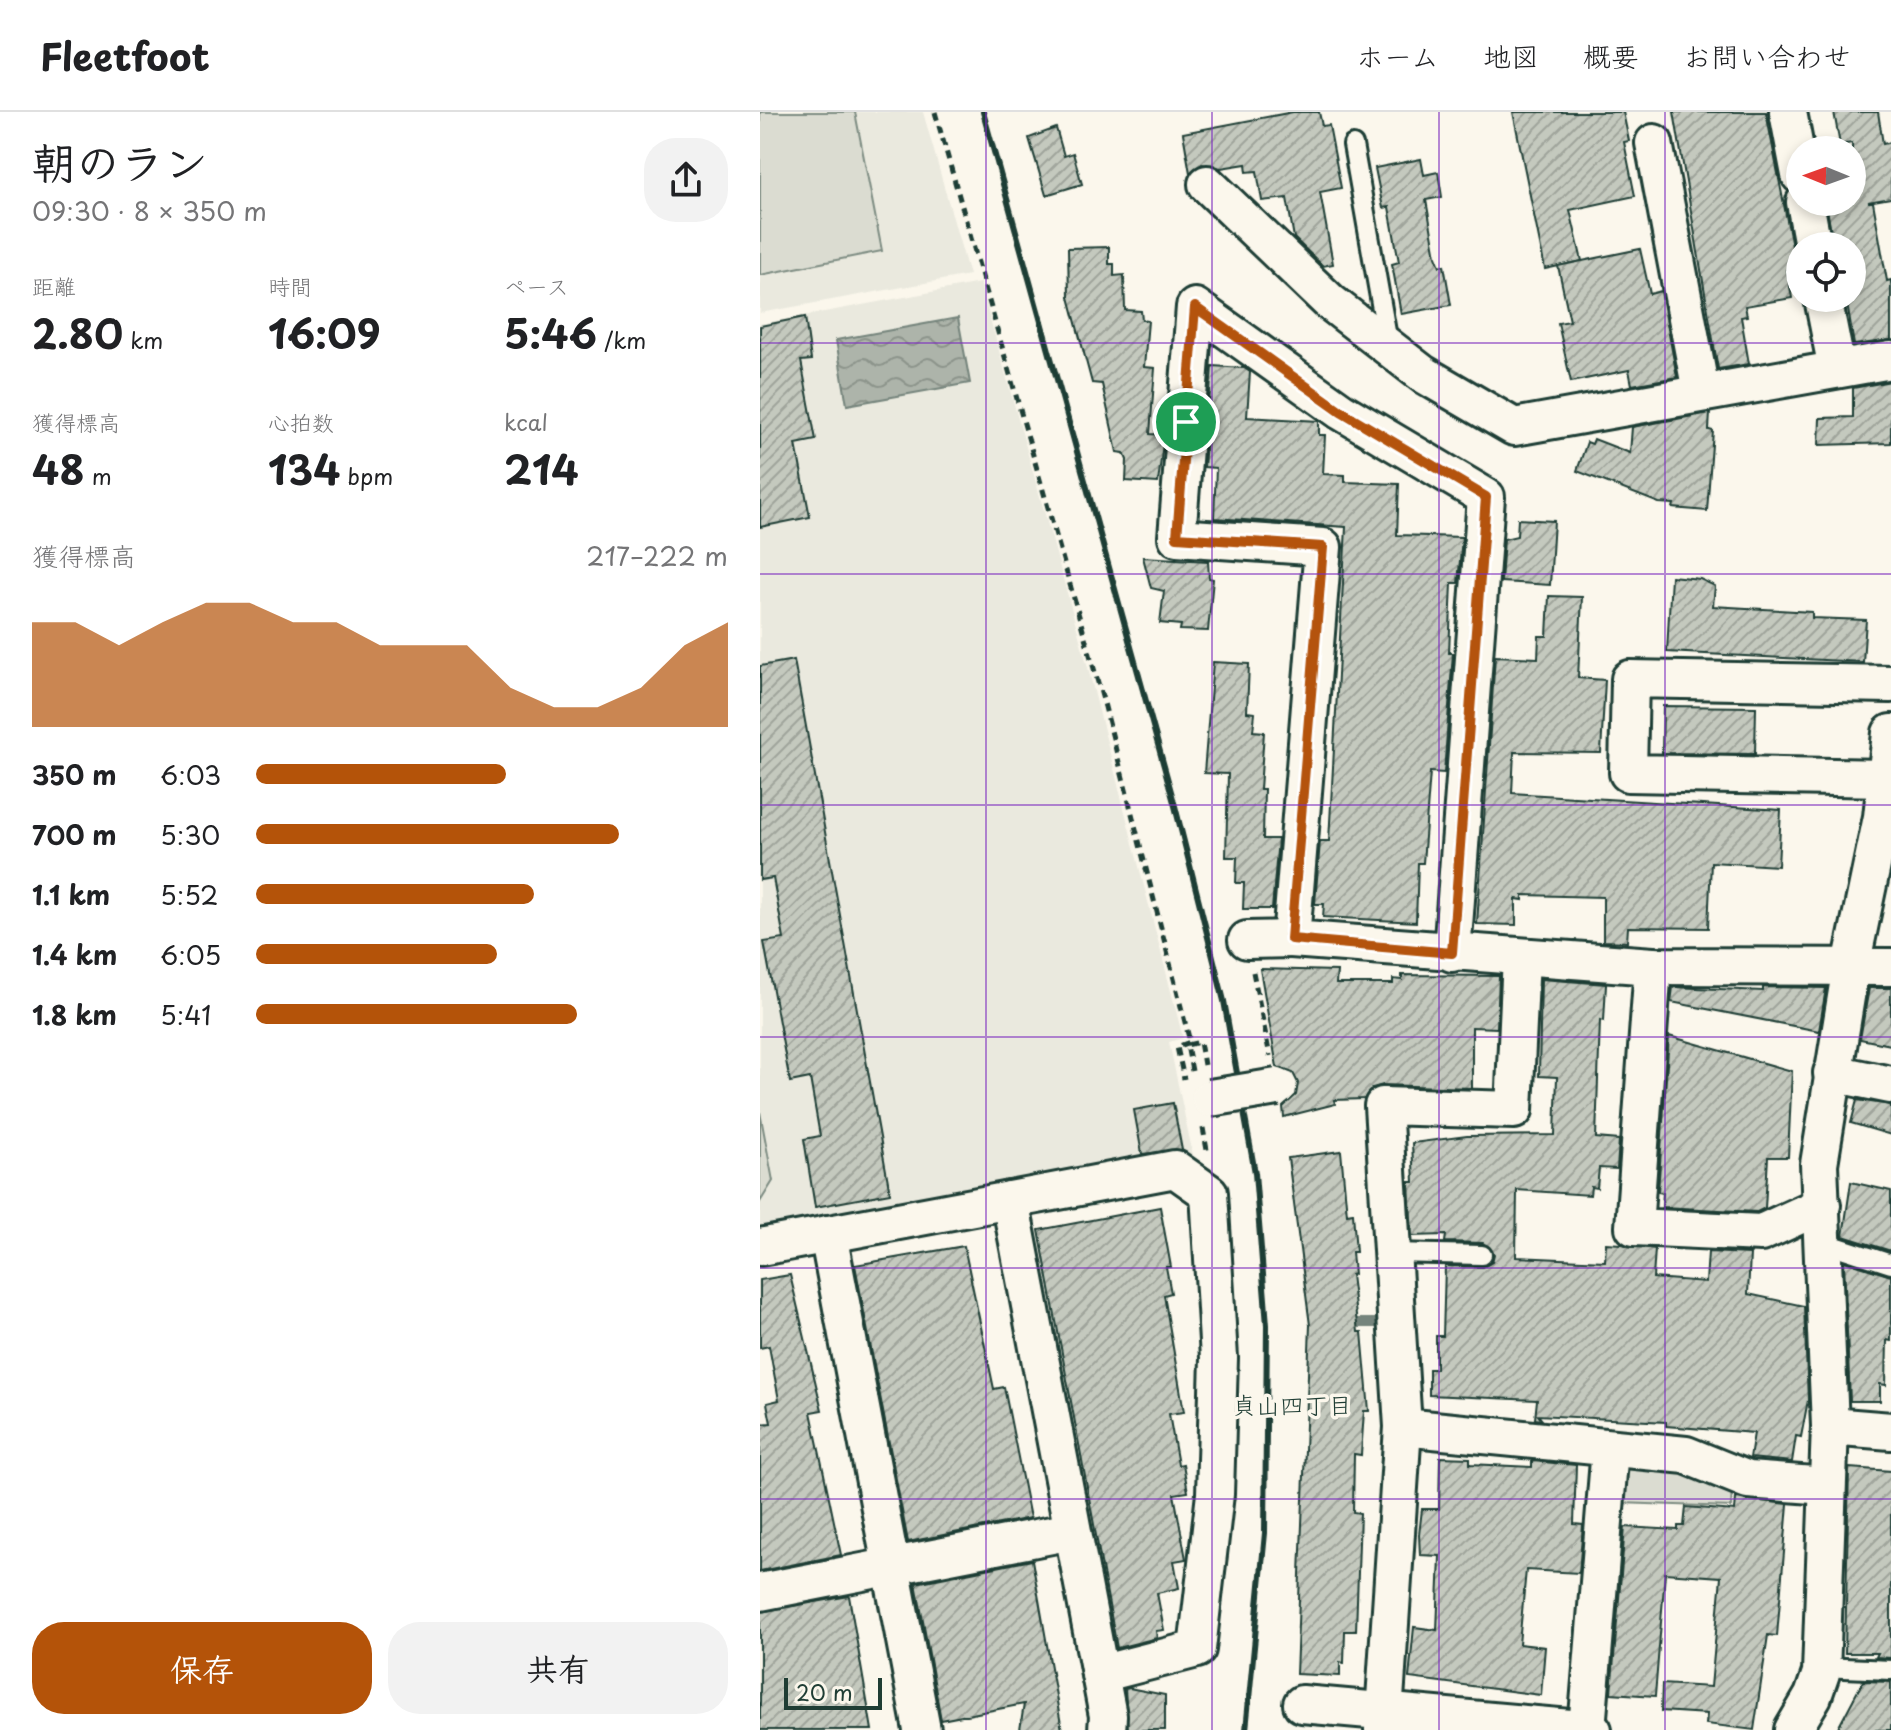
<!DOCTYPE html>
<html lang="ja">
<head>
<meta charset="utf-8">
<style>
  body { margin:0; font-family:"Playpen Sans","Klee One",sans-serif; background:#f2f2f2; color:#202124; height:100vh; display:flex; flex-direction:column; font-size:30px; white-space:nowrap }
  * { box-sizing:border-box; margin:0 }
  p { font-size:26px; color:#757577 }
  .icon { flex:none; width:44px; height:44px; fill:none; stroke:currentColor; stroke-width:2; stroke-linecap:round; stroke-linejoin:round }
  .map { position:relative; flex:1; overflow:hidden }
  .side { display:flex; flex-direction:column; background:#fff; width:760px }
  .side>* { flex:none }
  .needle { width:52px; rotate:271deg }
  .fabs { position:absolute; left:1026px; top:24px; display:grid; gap:16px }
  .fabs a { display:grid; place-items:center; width:80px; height:80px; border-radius:50%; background:#fff; box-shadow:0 4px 12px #0003; font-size:40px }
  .scale { position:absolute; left:24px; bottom:20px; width:98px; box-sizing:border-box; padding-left:8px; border:4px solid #1f3d34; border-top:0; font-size:22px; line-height:28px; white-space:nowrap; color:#1f3d34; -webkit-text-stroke:6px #fbf7ec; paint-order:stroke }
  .pin { position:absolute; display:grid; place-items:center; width:68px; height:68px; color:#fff; margin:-34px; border:4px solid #fff; border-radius:50%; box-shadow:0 2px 8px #0007 }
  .round { display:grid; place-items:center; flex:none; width:84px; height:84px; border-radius:32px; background:#f2f2f2 }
  .headline { display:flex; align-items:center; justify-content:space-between; height:136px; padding:0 32px }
  h1 { font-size:44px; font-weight:700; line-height:60px }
  .figures { display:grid; grid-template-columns:repeat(3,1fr); gap:12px; height:136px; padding:8px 32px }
  .figures div { display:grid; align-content:center }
  .figures b { font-size:40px; font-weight:700 }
  .figures small { font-size:22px; font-weight:400 }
  .figures p { font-size:22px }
  .chart { height:224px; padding:16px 32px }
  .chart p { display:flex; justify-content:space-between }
  .chart svg { width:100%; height:144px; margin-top:8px; fill:#b45309; opacity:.7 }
  .primary-button { display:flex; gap:16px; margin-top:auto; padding:16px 32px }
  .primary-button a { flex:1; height:92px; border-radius:32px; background:#b45309; color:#fff; font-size:32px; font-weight:700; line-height:92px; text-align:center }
  .primary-button a+a { background:#f2f2f2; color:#202124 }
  ul { padding:0 32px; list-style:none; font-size:26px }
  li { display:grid; grid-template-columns:128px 96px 1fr; align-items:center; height:60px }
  li i { height:20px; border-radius:10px; background:#b45309 }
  header { display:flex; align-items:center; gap:48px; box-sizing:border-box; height:112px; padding:0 40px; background:#fff; border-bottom:2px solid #e0e0e0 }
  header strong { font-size:38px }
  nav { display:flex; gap:44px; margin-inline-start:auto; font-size:28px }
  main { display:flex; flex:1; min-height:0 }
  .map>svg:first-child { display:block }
  .built { fill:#eae9de }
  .park { fill:#dbdcd1; stroke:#7d8c82; stroke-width:2 }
  .water { fill:url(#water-waves); stroke:#74847b; stroke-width:2 }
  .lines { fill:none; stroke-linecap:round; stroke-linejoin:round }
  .stream { stroke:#74847b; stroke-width:10 }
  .building { fill:url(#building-hatch); stroke:#1f3d34; stroke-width:2 }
  .lane-casing { stroke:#1f3d34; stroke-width:24 }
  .street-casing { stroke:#1f3d34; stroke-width:42 }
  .path { stroke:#1f3d34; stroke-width:5; stroke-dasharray:8 6; stroke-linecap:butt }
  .lane { stroke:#fbf7ec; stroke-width:18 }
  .street { stroke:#fbf7ec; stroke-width:36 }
  .rail { stroke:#1f3d34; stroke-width:6 }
  .street-bridge-casing { stroke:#1f3d34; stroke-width:42; stroke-linecap:butt }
  .street-bridge { stroke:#fbf7ec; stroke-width:36 }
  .route-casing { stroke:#fff; stroke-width:16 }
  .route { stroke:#b45309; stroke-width:10 }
  .grid { fill:none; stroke:#7b2cbf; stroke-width:2; stroke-opacity:0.55 }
  .labels { text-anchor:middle; stroke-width:7; stroke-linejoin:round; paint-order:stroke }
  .neighbourhood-label { font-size:24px; fill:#1f3d34; stroke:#fbf7ec }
</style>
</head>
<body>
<header>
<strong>Fleetfoot</strong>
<nav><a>ホーム</a><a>地図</a><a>概要</a><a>お問い合わせ</a></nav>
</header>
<main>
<section class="side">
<div class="headline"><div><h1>朝のラン</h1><p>09:30 · 8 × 350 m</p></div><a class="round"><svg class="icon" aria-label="share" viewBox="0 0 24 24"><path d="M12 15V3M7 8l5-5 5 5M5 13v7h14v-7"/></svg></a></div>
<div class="figures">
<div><p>距離</p><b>2.80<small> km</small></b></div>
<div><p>時間</p><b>16:09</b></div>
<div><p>ペース</p><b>5:46<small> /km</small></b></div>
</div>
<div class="figures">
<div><p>獲得標高</p><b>48<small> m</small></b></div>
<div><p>心拍数</p><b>134<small> bpm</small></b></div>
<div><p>kcal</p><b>214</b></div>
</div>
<div class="chart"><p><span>獲得標高</span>217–222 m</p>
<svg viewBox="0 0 160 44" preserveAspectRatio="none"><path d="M0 44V12L10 12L20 19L30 12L40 6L50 6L60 12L70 12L80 19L90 19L100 19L110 32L120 38L130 38L140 32L150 19L160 12V44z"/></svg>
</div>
<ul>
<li><b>350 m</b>6:03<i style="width:53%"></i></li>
<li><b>700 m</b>5:30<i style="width:77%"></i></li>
<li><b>1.1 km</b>5:52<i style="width:59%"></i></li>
<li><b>1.4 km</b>6:05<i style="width:51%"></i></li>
<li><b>1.8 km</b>5:41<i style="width:68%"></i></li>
</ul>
<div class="primary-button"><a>保存</a><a>共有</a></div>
</section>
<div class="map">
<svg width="1131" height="1618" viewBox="0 0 1131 1618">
  <defs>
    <pattern id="water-waves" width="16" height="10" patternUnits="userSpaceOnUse" patternTransform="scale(2)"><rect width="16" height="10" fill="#adb4aa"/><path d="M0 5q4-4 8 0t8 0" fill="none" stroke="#8c948b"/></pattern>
    <pattern id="building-hatch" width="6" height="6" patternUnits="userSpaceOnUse" patternTransform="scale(2)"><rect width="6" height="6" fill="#c4c9be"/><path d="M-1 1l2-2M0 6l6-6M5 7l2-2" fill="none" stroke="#9fa49b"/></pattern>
  </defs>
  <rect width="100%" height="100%" fill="#fbf7ec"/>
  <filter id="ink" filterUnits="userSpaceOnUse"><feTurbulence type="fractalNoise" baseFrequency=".0125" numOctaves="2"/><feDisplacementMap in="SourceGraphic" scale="16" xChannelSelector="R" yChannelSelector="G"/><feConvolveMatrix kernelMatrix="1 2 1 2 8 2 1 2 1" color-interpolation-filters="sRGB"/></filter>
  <g filter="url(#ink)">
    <!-- built -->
    <g class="built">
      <polygon points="0,0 163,0 209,163 0,201"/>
      <polygon points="220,171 327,552 423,926 409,930 433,1043 0,1122 0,212"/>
    </g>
    <!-- park -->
    <g class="park">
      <polygon points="0,0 95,0 122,139 0,163"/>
      <polygon points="0,1000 13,1069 0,1090"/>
      <polygon points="872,1353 924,1356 972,1376 971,1395 860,1391 861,1367"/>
    </g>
    <!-- water -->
    <polygon class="water" points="198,206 210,271 87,293 76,228"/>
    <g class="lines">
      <!-- stream -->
      <polyline class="stream" points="585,1211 629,1211"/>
    </g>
    <!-- building -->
    <g class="building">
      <polygon points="533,0 559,0 562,14 569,13 581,76 560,80 573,152 563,154 534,126 527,86 502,89 497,59 487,60 486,52 461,56 442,52 430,61 423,21"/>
      <polygon points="753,0 863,0 869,29 864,30 875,84 810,98 822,149 785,157"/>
      <polygon points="914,0 1006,0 1032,134 1033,156 1027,157 1032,186 985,194 987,204 981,205 989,252 958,257"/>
      <polygon points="1074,0 1118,0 1123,32 1131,30 1131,86 1108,90 1113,90 1127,169 1131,168 1131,228 1094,233 1086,186 1092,186 1092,134 1073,134 1066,90 1092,90 1092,31 1080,33"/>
      <polygon points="296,16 304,44 313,41 322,72 286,83 269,26"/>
      <polygon points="661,47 664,63 678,60 682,85 666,88 676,144 680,154 684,153 691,193 641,202 632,152 639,150 629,95 623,96 615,56"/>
      <polygon points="349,135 349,152 354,152 354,164 364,163 365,198 381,199 382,208 388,209 384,255 395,256 390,322 404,323 398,371 366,369 367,348 364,341 357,340 342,272 332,271 309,185 308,136"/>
      <polygon points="880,137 890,182 901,179 917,265 872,273 869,258 811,270 798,211 810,209 798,154"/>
      <polygon points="45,205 51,248 41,249 56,328 36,332 50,405 0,415 0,214"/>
      <polygon points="452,254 484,256 490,260 487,305 559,309 559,323 565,323 563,362 585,363 585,370 639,372 637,423 702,425 698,471 692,471 689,541 693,541 684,661 670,660 663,751 658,751 656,810 563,805 564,792 555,792 560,729 569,729 586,415 454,406 456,356 444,355"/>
      <polygon points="1131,269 1131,331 1059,333 1060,306 1093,305 1093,276"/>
      <polygon points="950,301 949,318 953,319 947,399 913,396 914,392 899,391 817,359 827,330 832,332 834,327 870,341 872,315"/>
      <polygon points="758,407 794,409 790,473 741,470 744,427 757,424"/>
      <polygon points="383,445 448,449 449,466 453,467 448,519 420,518 421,513 400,511 404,479 391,476"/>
      <polygon points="911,464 940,467 955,474 953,494 1052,500 1052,506 1106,508 1103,550 907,540"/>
      <polygon points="789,484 822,485 818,566 845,568 841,641 754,640 752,681 1021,698 1018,754 951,750 948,816 868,815 867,830 843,829 843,785 763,783 763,788 756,787 756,813 717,812 735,544 778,546 779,524 787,524"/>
      <polygon points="34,548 130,1081 55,1095 44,1027 60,1024 50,966 30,970 4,830 24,827 13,766 0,768 0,554"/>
      <polygon points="453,550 489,552 487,600 495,601 493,619 504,620 500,677 504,677 503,727 518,727 512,797 483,797 484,771 476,771 477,745 466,745 468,662 444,661"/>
      <polygon points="903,594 996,595 995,642 902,641"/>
      <polygon points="500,857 577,859 576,872 633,872 633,867 642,868 642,863 739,864 737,916 712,915 712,976 623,973 612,976 604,987 574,988 575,992 524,1005 523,995 536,983 538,971 533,961 517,955"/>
      <polygon points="781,867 846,872 844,909 840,908 836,1026 859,1028 857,1057 839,1056 837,1076 831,1075 830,1083 757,1078 756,1145 845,1149 846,1131 862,1132 895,1137 893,1166 946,1170 948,1140 990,1142 988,1182 1044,1194 1048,1288 1041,1325 1036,1324 1032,1350 990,1346 994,1321 906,1314 906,1310 778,1303 782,1308 775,1307 777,1288 669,1283 669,1257 676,1257 676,1224 683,1224 685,1154 723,1155 732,1150 734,1142 723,1131 685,1130 686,1123 652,1124 649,1070 654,1070 652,1031 707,1024 795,1023 797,965 779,964"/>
      <polygon points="913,875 1003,879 1003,875 1066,876 1059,919 911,890"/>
      <polygon points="1109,876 1131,876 1131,933 1100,927"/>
      <polygon points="909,924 1032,959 1028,1045 1008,1045 1005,1096 997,1100 902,1095 903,1081 898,1080"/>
      <polygon points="1097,988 1131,993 1131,1023 1091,1011"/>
      <polygon points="413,991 422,1038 382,1042 374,998"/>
      <polygon points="581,1039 587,1102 593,1101 596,1140 592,1140 594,1162 591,1163 598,1220 602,1220 609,1299 604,1299 601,1343 594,1342 593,1400 600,1401 596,1519 585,1519 584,1551 580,1550 580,1564 536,1562 550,1213 528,1046"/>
      <polygon points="1091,1070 1131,1079 1131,1139 1083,1124"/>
      <polygon points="400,1095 411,1155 406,1155 411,1181 404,1183 424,1300 409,1302 418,1353 423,1352 428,1380 414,1382 426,1447 414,1449 419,1476 397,1481 404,1518 396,1519 397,1526 357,1536 279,1118"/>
      <polygon points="204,1134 234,1277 244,1275 270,1406 148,1430 95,1153"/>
      <polygon points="1084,1149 1131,1164 1131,1229 1127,1228 1126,1273 1120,1272 1120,1289 1090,1289"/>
      <polygon points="30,1163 62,1298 51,1300 81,1443 0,1459 0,1312 11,1311 7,1291 19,1288 9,1234 0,1236 0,1168"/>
      <polygon points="680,1345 710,1346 710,1352 772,1355 772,1349 816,1353 814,1412 823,1413 819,1461 766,1458 759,1532 785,1535 781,1583 649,1566 654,1515 677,1518 680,1444 660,1443 659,1423 662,1397 679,1397"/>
      <polygon points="1089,1356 1131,1359 1131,1546 1116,1545 1118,1541 1085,1541"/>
      <polygon points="976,1386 1028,1392 1017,1524 1008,1523 994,1618 946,1612 947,1602 901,1599 902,1572 951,1575 961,1465 905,1461 895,1584 851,1581 865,1415 918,1418 918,1414 924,1414 926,1395 975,1399"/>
      <polygon points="272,1448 302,1618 260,1618 264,1592 181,1608 156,1471"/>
      <polygon points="89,1484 112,1618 0,1618 0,1500"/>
      <polygon points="1103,1569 1131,1570 1131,1618 1077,1618"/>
      <polygon points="369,1576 405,1583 405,1618 368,1618 365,1577"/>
    </g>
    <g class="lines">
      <defs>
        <g id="lane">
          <polyline points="593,33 628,231"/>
          <polyline points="1063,1130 1131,1152"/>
          <polyline points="632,1141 722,1143"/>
          <polyline points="1061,1555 1131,1558"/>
        </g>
        <g id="street">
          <polyline points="1028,0 1040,63"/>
          <polyline points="894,31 941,280"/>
          <polyline points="447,72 570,190 663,262 754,315 1131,248"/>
          <polyline points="1045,90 1053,134"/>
          <polyline points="1063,186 1077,257"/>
          <polyline points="1126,666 868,661 870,567 1131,572"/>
          <polyline points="487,828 531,827"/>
          <polyline points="692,841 726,385 581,299 435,195 417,425 563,435 531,827 893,854 1131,855"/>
          <polyline points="893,854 874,1115 1001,1121 1062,1093"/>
          <polyline points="1072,961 1131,973"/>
          <polyline points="250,1088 348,1604 347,1618"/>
          <polyline points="68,1122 162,1618"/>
          <polyline points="0,1135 415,1057 449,1081 459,1246 455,1382 437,1537 340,1562"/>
          <polyline points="1070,1314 1131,1319"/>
          <polyline points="643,1315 926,1343 988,1368 1067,1374"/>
          <polyline points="0,1480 312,1419"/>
          <polyline points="542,1592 833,1618"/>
          <polyline points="827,1617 850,1336"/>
          <polyline points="623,1618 643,1315 623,994 754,998 761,845"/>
          <polyline points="1033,1618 1053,1584 1061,1561 1070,1314 1059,1052 1091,854 1122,705 1131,621"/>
        </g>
      </defs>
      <!-- lane casing -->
      <use href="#lane" class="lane-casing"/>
      <!-- street casing -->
      <use href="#street" class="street-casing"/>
      <!-- path -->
      <g class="path">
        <polyline points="175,0 345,595 430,930 417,935 424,967"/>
        <polyline points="493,860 510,944"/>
        <polyline points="432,959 427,933 440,930 444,953"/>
        <polyline points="443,1016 447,1038"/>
      </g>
      <!-- lane -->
      <use href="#lane" class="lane"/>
      <!-- street -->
      <use href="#street" class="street"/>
      <!-- rail -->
      <polyline class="rail" points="223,0 415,694 464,889 495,1061 507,1213 505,1421 486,1618"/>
      <defs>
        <polyline id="street-bridge" points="450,986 517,975"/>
      </defs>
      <!-- street-bridge casing -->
      <use href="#street-bridge" class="street-bridge-casing"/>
      <!-- street-bridge -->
      <use href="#street-bridge" class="street-bridge"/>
    </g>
  </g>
  <g class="lines" filter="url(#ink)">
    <defs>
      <polygon id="route" points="435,195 581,299 726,385 692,841 531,827 563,435 417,425"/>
    </defs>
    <!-- route casing -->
    <use href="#route" class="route-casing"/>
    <!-- route -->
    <use href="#route" class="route"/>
  </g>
  <!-- grid -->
  <path class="grid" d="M226 0V1618M452 0V1618M679 0V1618M905 0V1618M0 231H1131M0 462H1131M0 693H1131M0 925H1131M0 1156H1131M0 1387H1131"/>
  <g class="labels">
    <!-- neighbourhood labels -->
    <g class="neighbourhood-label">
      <text x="532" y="1302">貞山四丁目</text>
    </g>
  </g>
</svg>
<div class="fabs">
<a><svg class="needle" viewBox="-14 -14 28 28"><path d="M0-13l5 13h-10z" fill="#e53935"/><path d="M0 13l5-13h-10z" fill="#757577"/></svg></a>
<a><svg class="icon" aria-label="locate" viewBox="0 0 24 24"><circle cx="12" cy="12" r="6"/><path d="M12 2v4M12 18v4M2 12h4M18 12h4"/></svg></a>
</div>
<div class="scale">20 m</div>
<div class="pin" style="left:426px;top:310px;background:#1e9e55"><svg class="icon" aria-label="arrive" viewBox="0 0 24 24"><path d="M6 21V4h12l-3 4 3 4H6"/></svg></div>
</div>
</main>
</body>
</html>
